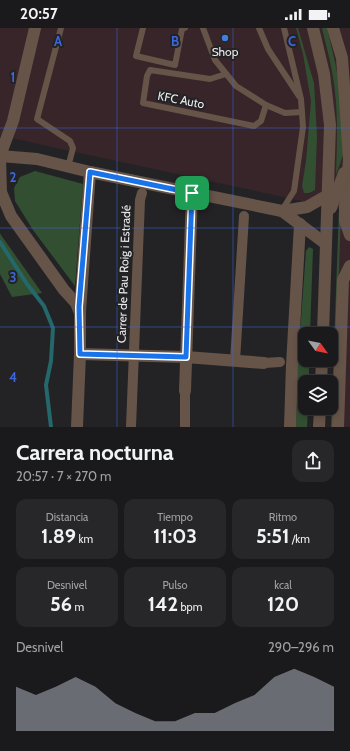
<!DOCTYPE html>
<html lang="es">
<head>
<meta charset="utf-8">
<style>
  body { margin:0; font-family:Cabin,sans-serif; background:#272729; color:#f1f3f6; height:100vh; display:flex; flex-direction:column; font-size:15px; white-space:nowrap }
  * { box-sizing:border-box; margin:0 }
  p { font-size:13px; color:#9fa1a3 }
  .icon { flex:none; width:22px; height:22px; fill:none; stroke:currentColor; stroke-width:2; stroke-linecap:round; stroke-linejoin:round }
  .map { position:relative; height:399px; overflow:hidden }
  .sheet { display:flex; flex-direction:column; background:#1a1a1c; flex:1 }
  .sheet>* { flex:none }
  .needle { width:26px; rotate:123deg }
  .tools { position:absolute; left:298px; top:299px; display:grid; gap:8px }
  .tools a { display:grid; place-items:center; width:40px; height:40px; border-radius:8px; background:#1a1a1c; box-shadow:0 2px 6px #0003,0 0 0 1px #38383b; font-size:20px }
  .pin { position:absolute; display:grid; place-items:center; width:34px; height:34px; color:#fff; margin:-17px; border-radius:8px; box-shadow:0 2px 6px #0006 }
  .round { display:grid; place-items:center; flex:none; width:42px; height:42px; border-radius:12px; background:#272729 }
  .headline { display:flex; align-items:center; justify-content:space-between; height:68px; padding:0 16px }
  h1 { font-size:22px; font-weight:700; line-height:30px }
  .metrics { display:grid; grid-template-columns:repeat(3,1fr); gap:6px; height:68px; padding:4px 16px }
  .metrics div { display:grid; align-content:center; border-radius:10px; background:#272729; text-align:center }
  .metrics b { font-size:20px; font-weight:700 }
  .metrics small { font-size:11px; font-weight:400 }
  .metrics p { font-size:11px }
  .chart { height:112px; padding:8px 16px }
  .chart p { display:flex; justify-content:space-between }
  .chart svg { width:100%; height:72px; margin-top:4px; fill:#8c9099; opacity:.7 }
  .status { display:flex; justify-content:space-between; align-items:center; height:28px; padding:0 20px; background:#1a1a1c; direction:ltr }
  .status svg { height:11px; fill:currentColor }
  .map>svg:first-child { display:block }
  .industrial { fill:#37252a }
  .green { fill:#324f32 }
  .lines { fill:none; stroke-linecap:round; stroke-linejoin:round }
  .stream { stroke:#24686b; stroke-width:4 }
  .service { stroke:#665448; stroke-width:6 }
  .pedestrian { stroke:#665448; stroke-width:10 }
  .minor { stroke:#665448; stroke-width:12 }
  .tertiary { stroke:#665448; stroke-width:12 }
  .route-casing { stroke:#fff; stroke-width:8 }
  .route { stroke:#1a73e8; stroke-width:5 }
  .grid { fill:none; stroke:#3c66db; stroke-width:1; stroke-opacity:0.55 }
  .shop-dot { fill:#3f7fe0; stroke:#232326; stroke-width:1.5 }
  .labels { text-anchor:middle; stroke-width:4; stroke-linejoin:round; paint-order:stroke }
  .poi-label { font-size:12px; fill:#ebebed; stroke:#232326 }
  .street-label { font-size:12px; fill:#ebebed; stroke:#232326 }
  .grid-label { font-size:13px; text-anchor:middle; font-weight:bold; fill:#3c66db; stroke:#232326; stroke-width:4; stroke-linejoin:round; paint-order:stroke }
</style>
</head>
<body>
<div class="status"><b>20:57</b><svg viewBox="0 0 49 12"><path d="M0 12V9h3v3zM5 12V6h3v6zM10 12V3h3v9zM15 12V0h3v12zM26 1h20v11H26zM47 4h2v5h-2z"/></svg></div>
<div class="map">
<svg width="350" height="399" viewBox="0 0 350 399">
  <rect width="100%" height="100%" fill="#232326"/>
  <!-- industrial -->
  <polygon class="industrial" points="0,0 350,0 350,399 331,399 339,181 38,116 0,107"/>
  <!-- green -->
  <g class="green">
    <polygon points="296,0 298,0 314,55 317,108 315,162 309,165 304,165 302,158 306,133 311,73 303,26"/>
    <path d="M322 0H327L335 34 342 72 344 124 336 147C337 119 338 91 335 64 333 42 327 21 322 0Z"/>
    <polygon points="35,143 83,156 75,258 33,202 15,173 14,160 20,149"/>
    <polygon points="341,180 334,399 331,399 339,182"/>
    <polygon points="0,205 1,207 42,265 12,269 0,246"/>
    <polygon points="309,219 313,221 310,306 305,306 305,332 309,332 309,354 305,354 305,380 308,380 307,399 296,399 297,347 306,223"/>
  </g>
  <g class="lines">
    <!-- stream -->
    <polyline class="stream" points="0,214 27,256 44,278 53,300 51,333 46,357 51,399"/>
    <!-- service -->
    <g class="service">
      <polyline points="61,0 37,91 70,113 73,120 68,139"/>
      <polyline points="143,0 136,28 175,37 182,1 185,0"/>
      <polyline points="203,0 215,32 236,58 266,77 285,85 302,84"/>
      <polyline points="259,0 268,21 299,68"/>
      <polyline points="226,46 210,51 150,42 147,48 143,75 254,98 261,93 266,77"/>
      <polyline points="282,182 294,163 303,99 301,71 284,0"/>
    </g>
    <!-- pedestrian -->
    <g class="pedestrian">
      <polyline points="235,333 244,188"/>
      <polyline points="264,335 280,334"/>
      <polyline points="131,399 140,172 142,165"/>
      <polyline points="185,399 185,363"/>
    </g>
    <!-- minor -->
    <g class="minor">
      <polyline points="333,0 342,30 345,71 349,132 345,178 345,193 350,207"/>
      <polyline points="0,128 37,131 90,144 282,183 307,179 328,167"/>
      <polyline points="0,128 13,93 35,0"/>
      <polyline points="0,130 1,164 11,188 64,262 76,275 80,285 80,326 77,399"/>
      <polyline points="331,180 344,145"/>
      <polyline points="282,183 326,216"/>
      <polyline points="80,283 90,144"/>
      <polyline points="80,326 186,329 264,335"/>
      <polyline points="185,363 192,165"/>
      <polyline points="290,399 292,337 300,196"/>
      <polyline points="338,399 343,252 350,238"/>
    </g>
    <!-- tertiary -->
    <g class="tertiary">
      <polyline points="313,0 324,46 330,97 323,306"/>
      <polyline points="321,354 322,332"/>
      <polyline points="319,399 320,380"/>
    </g>
  </g>
  <g class="lines">
    <defs>
      <polygon id="route" points="90,144 192,165 186,329 80,326 79,279"/>
    </defs>
    <!-- route casing -->
    <use href="#route" class="route-casing"/>
    <!-- route -->
    <use href="#route" class="route"/>
  </g>
  <!-- grid -->
  <path class="grid" d="M117 0V399M233 0V399M0 100H350M0 200H350M0 299H350"/>
  <!-- markers -->
  <circle class="shop-dot" cx="225" cy="10" r="4"/>
  <g class="labels">
    <!-- poi labels -->
    <g class="poi-label">
      <text x="225" y="28">Shop</text>
    </g>
    <!-- street labels -->
    <g class="street-label">
      <text transform="translate(181 72) rotate(11)" y="4">KFC Auto</text>
      <text transform="translate(124 246) rotate(-88)" y="4">Carrer de Pau Roig i Estradé</text>
    </g>
  </g>
  <g class="grid-label">
    <text x="58" y="18">A</text>
    <text x="175" y="18">B</text>
    <text x="292" y="18">C</text>
    <text x="13" y="54">1</text>
    <text x="13" y="154">2</text>
    <text x="13" y="254">3</text>
    <text x="13" y="354">4</text>
  </g>
</svg>
<div class="tools">
<a><svg class="needle" viewBox="-14 -14 28 28"><path d="M0-13l5 13h-10z" fill="#e53935"/><path d="M0 13l5-13h-10z" fill="#9fa1a3"/></svg></a>
<a><svg class="icon" aria-label="layers" viewBox="0 0 24 24"><path d="M12 4l9 5-9 5-9-5zM3 14l9 5 9-5"/></svg></a>
</div>
<div class="pin" style="left:192px;top:165px;background:#1e9e55"><svg class="icon" aria-label="arrive" viewBox="0 0 24 24"><path d="M6 21V4h12l-3 4 3 4H6"/></svg></div>
</div>
<section class="sheet">
<div class="headline"><div><h1>Carrera nocturna</h1><p>20:57 · 7 × 270 m</p></div><a class="round"><svg class="icon" aria-label="share" viewBox="0 0 24 24"><path d="M12 15V3M7 8l5-5 5 5M5 13v7h14v-7"/></svg></a></div>
<div class="metrics">
<div><p>Distancia</p><b>1.89<small> km</small></b></div>
<div><p>Tiempo</p><b>11:03</b></div>
<div><p>Ritmo</p><b>5:51<small> /km</small></b></div>
</div>
<div class="metrics">
<div><p>Desnivel</p><b>56<small> m</small></b></div>
<div><p>Pulso</p><b>142<small> bpm</small></b></div>
<div><p>kcal</p><b>120</b></div>
</div>
<div class="chart"><p><span>Desnivel</span>290–296 m</p>
<svg viewBox="0 0 160 44" preserveAspectRatio="none"><path d="M0 44V17L10 22L20 17L30 11L40 17L50 27L60 33L70 38L80 38L90 33L100 33L110 27L120 22L130 11L140 6L150 11L160 17V44z"/></svg>
</div>
</section>
</body>
</html>
